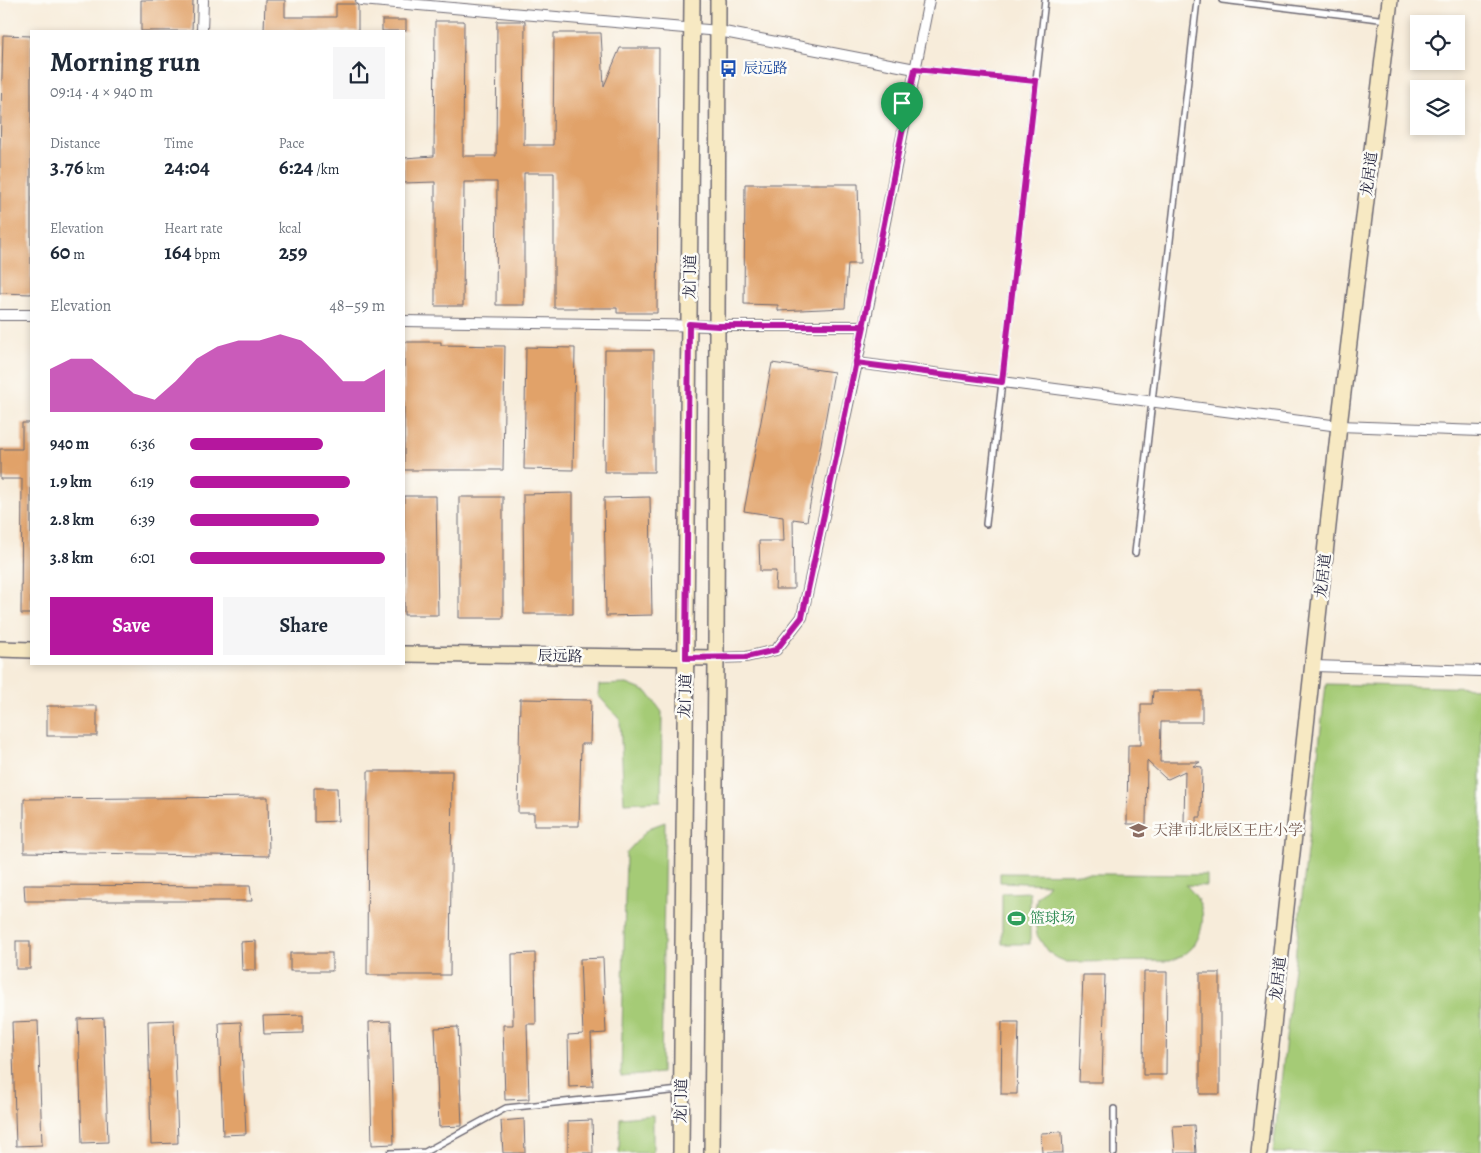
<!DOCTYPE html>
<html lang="en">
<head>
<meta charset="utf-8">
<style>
  body { margin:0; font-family:Alegreya,"Noto Serif SC",serif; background:#f6f6f7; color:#1f2937; height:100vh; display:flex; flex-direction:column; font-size:19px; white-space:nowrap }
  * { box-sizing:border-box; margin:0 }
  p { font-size:16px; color:#747a83 }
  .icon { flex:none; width:28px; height:28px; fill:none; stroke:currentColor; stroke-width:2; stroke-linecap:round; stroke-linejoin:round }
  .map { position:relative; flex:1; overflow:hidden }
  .side { position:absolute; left:30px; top:30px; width:375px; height:635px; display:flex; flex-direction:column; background:#fff; border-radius:0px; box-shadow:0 2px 8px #0003 }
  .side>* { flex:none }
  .fabs { position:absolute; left:1410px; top:15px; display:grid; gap:10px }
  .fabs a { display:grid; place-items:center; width:55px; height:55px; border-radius:0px; background:#fff; box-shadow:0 2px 8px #0003; font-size:25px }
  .pin { position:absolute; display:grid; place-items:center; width:42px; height:42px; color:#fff; margin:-51px -21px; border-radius:50% 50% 50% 0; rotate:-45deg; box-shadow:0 0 5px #0007 }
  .pin .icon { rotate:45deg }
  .round { display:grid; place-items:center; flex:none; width:52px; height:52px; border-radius:0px; background:#f6f6f7 }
  .summary { display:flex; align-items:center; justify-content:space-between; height:85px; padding:0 20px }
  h1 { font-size:28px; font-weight:700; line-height:38px }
  .metrics { display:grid; grid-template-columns:repeat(3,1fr); gap:8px; height:85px; padding:5px 20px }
  .metrics div { display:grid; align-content:center }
  .metrics b { font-size:21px; font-weight:700 }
  .metrics small { font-size:14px; font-weight:400 }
  .metrics p { font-size:14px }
  .chart { height:140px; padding:10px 20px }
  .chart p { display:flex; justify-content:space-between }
  .chart svg { width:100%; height:90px; margin-top:5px; fill:#b5179e; opacity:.7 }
  .cta { display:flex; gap:10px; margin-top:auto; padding:10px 20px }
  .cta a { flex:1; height:58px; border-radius:0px; background:#b5179e; color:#fff; font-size:20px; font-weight:700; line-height:58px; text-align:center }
  .cta a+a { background:#f6f6f7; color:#1f2937 }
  ul { padding:0 20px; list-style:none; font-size:16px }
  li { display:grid; grid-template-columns:80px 60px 1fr; align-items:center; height:38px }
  li i { height:12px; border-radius:6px; background:#b5179e }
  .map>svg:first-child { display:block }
  .green { fill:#a5cb76; stroke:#647658 }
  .building { fill:#e1a269 }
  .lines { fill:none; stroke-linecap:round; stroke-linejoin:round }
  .lane-casing { stroke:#6d6973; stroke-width:8 }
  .street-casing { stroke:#6d6973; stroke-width:12 }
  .secondary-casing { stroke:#6d6973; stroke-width:18 }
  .lane { stroke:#fff; stroke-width:5 }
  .street { stroke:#fff; stroke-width:10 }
  .secondary { stroke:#f7e9c3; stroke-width:15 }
  .route-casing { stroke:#fff; stroke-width:10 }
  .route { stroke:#b5179e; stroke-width:6 }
  .labels { text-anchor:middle; stroke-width:5; stroke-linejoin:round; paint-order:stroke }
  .transit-label { font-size:15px; fill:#164399; stroke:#fdfcf7; text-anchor:start }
  .street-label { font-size:15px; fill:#22223b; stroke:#fdfcf7 }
  .education-label { font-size:15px; fill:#785e54; stroke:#fdfcf7; text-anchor:start }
  .leisure-label { font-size:15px; fill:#27864d; stroke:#fdfcf7; text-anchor:start }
</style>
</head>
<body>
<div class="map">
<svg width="1481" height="1153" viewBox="0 0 1481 1153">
  <rect width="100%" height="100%" fill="#fdfcf7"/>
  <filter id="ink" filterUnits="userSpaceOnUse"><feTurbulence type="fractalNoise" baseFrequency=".02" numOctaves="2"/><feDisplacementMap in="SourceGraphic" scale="10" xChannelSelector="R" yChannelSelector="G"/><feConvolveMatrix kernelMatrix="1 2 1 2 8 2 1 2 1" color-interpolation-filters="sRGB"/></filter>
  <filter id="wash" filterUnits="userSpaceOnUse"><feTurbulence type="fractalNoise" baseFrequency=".0096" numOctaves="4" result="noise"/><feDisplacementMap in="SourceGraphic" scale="20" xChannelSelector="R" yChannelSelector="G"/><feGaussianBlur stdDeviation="1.12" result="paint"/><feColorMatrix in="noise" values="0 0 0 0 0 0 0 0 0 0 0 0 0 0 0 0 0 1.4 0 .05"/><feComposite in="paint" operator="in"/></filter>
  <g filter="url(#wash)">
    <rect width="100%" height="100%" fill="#f7ecda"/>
    <!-- green -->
    <g class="green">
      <polygon points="627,684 647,692 662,712 661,801 624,803 620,720 598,695 599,685"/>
      <polygon points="1326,684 1481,688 1481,1153 1273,1153"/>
      <polygon points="665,822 661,1073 621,1077 626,853 649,828"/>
      <path d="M1000 873 1207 875V886L1186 885C1191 891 1197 896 1200 904 1206 918 1201 938 1191 949 1185 955 1178 958 1170 961L1067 962 1057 958 1047 951 1037 935 1034 914 1037 897 1049 884 1000 882Z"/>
      <polygon points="1030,892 1030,944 1002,944 1002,893"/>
      <polygon points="653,1115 653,1153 619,1153 620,1118"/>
    </g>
    <g id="blocks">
      <!-- building -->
      <g class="building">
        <polygon points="141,0 193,0 192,31 141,31"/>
        <polygon points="265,0 285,0 285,17 336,17 336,4 356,4 358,6 358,31 264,31"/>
        <rect x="382" y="20" width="24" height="11"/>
        <polygon points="435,21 464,21 463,156 496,156 497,21 525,21 524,145 553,145 554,33 601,33 604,86 620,48 659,48 657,313 617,313 617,308 554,308 554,173 524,173 524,305 496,305 497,182 464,182 463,306 435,306 435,182 404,183 404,158 434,156"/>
        <polygon points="3,35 31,36 31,294 0,293 0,152"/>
        <polygon points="745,184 858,184 860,264 848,264 845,308 778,311 778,305 744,304"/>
        <polygon points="404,342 441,342 441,345 505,346 503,470 404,470"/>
        <polygon points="526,347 575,348 573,470 524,469"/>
        <polygon points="605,350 654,350 654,472 604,472"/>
        <polygon points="772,363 834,372 807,521 793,519 794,589 775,589 776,571 760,571 759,541 784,541 783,517 744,511"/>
        <polygon points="22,423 31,423 31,614 21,614 22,479 0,479 0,449 22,449"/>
        <polygon points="573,493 573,614 524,614 523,494"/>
        <polygon points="404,496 436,496 438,615 404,615"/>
        <rect x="459" y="497" width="44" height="121"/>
        <polygon points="650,497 652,615 606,616 604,498"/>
        <polygon points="1153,691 1202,691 1202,722 1161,722 1160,762 1200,762 1193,766 1202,767 1201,817 1197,817 1197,824 1184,823 1185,771 1168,779 1165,778 1147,761 1146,824 1127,824 1128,745 1141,745 1141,704 1152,704"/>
        <polygon points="520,699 591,700 590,744 581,744 579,826 534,826 534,813 518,813"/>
        <rect x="47" y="706" width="50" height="30"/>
        <polygon points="368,771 452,771 450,975 367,975"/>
        <polygon points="314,788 337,788 338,821 314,822"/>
        <polygon points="268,797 269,856 24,852 24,799"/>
        <polygon points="24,885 250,886 252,901 25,901"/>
        <rect x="16" y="941" width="14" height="28"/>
        <polygon points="256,941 256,970 242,970 241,942"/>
        <rect x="290" y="953" width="42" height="18"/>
        <polygon points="535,953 536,1024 527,1024 529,1099 505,1100 503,1025 513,1025 512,954"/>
        <polygon points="603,958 606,1033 591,1034 593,1086 569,1087 568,1035 583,1034 580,959"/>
        <polygon points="1144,972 1167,972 1166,1075 1143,1075"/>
        <rect x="1200" y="973" width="20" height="121"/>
        <polygon points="1083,975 1105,975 1102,1082 1079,1082"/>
        <polygon points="303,1015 303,1033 264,1034 263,1016"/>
        <polygon points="104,1018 108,1142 82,1143 78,1019"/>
        <polygon points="174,1020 178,1143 151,1144 148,1021"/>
        <polygon points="38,1021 42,1145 16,1146 12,1022"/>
        <polygon points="391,1021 394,1144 372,1145 369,1022"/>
        <polygon points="241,1022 246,1134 223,1135 219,1023"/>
        <polygon points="1002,1022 1019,1022 1017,1094 1001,1094"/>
        <polygon points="458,1027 462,1126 439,1127 435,1028"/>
        <polygon points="524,1119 525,1153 503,1153 501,1121"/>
        <polygon points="592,1120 593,1153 568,1153 568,1121"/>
        <polygon points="1194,1125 1196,1153 1175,1153 1173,1126"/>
        <polygon points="1062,1132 1063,1153 1042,1153 1041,1133"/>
      </g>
    </g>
  </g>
  <g filter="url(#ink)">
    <use href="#blocks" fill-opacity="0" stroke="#6d6973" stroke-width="1"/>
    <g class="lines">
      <defs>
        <g id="lane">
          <polyline points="1222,0 1387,20"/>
          <polyline points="916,69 1036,81"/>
          <polyline points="986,524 1045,0"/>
          <polyline points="1135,553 1197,0"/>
          <polyline points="1114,1109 1114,1153"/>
          <polyline points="390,1153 425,1152 506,1108 680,1090"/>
        </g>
        <g id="street">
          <polyline points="361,0 719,31 915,69"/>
          <polyline points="202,31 203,0"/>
          <polyline points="0,315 31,315"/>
          <polyline points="404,321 718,326 864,326"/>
          <polyline points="857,363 1339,426 1481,431"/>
          <polyline points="716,658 746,657 776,650 802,617 857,363 929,0"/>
          <polyline points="1313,666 1481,671"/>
        </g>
        <g id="secondary">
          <polyline points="0,649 31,650"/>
          <polyline points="404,654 716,658"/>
          <polyline points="681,1153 692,0"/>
          <polyline points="712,1153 716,658 718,0"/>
          <polyline points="1259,1153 1339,426 1390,0"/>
        </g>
      </defs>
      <!-- lane casing -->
      <use href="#lane" class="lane-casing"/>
      <!-- street casing -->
      <use href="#street" class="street-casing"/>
      <!-- secondary casing -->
      <use href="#secondary" class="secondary-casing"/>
      <!-- lane -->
      <use href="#lane" class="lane"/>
      <!-- street -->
      <use href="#street" class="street"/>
      <!-- secondary -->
      <use href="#secondary" class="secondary"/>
    </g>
  </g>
  <g class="lines" filter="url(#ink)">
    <defs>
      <path id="route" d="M902 133C870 295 837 456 802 617L776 650 746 657 686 658 689 324 718 326H864L856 363 1002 382 1036 81 915 69 902 133"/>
    </defs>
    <!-- route casing -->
    <use href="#route" class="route-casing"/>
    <!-- route -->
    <use href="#route" class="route"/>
  </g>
  <!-- icons -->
  <defs>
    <symbol id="bus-bare" viewBox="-9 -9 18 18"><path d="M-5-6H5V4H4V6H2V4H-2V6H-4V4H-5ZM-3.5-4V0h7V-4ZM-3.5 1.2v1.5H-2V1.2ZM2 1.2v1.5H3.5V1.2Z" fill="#1a4fb4" stroke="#fdfcf7" stroke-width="2.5" paint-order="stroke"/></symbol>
    <symbol id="school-bare" viewBox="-9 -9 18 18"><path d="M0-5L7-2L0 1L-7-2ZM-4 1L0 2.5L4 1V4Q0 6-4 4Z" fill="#8d6e63" stroke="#fdfcf7" stroke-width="2.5" paint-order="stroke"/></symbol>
    <symbol id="stadium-bare" viewBox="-9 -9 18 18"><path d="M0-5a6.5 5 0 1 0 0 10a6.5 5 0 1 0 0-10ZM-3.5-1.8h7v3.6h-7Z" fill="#2e9e5b" stroke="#fdfcf7" stroke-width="2.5" paint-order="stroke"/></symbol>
  </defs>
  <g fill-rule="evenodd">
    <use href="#bus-bare" x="716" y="56" width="25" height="25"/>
    <use href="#school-bare" x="1126" y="818" width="25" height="25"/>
    <use href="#stadium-bare" x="1004" y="906" width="25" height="25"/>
  </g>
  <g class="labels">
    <!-- transit labels -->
    <g class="transit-label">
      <text x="743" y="73">辰远路</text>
    </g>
    <!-- street labels -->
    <g class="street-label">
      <text transform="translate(1369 174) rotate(-83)" y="5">龙居道</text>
      <text transform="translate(690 277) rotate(-89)" y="5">龙门道</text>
      <text transform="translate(1323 576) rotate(-84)" y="5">龙居道</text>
      <text transform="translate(560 656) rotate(1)" y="5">辰远路</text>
      <text transform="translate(685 696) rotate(-88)" y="5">龙门道</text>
      <text transform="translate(1278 979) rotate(-84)" y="5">龙居道</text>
      <text transform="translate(681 1101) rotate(-89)" y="5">龙门道</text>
    </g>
    <!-- education labels -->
    <g class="education-label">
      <text x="1153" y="835">天津市北辰区王庄小学</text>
    </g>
    <!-- leisure labels -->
    <g class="leisure-label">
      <text x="1030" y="923">篮球场</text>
    </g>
  </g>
</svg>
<div class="fabs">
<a><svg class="icon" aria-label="locate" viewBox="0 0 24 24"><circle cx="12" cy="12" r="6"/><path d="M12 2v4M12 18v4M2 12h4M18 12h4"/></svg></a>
<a><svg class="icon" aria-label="layers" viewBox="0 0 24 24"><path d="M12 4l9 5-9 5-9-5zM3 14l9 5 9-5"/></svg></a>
</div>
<div class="pin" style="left:902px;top:133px;background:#1e9e55"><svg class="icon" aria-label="arrive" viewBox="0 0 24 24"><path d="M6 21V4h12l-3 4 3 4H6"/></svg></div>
<section class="side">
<div class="summary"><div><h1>Morning run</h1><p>09:14 · 4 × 940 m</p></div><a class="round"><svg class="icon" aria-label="share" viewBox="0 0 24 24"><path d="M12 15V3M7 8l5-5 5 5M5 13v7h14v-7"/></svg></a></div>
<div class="metrics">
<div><p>Distance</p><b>3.76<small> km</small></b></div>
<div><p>Time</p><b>24:04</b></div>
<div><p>Pace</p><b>6:24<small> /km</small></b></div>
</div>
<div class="metrics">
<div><p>Elevation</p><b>60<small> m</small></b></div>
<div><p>Heart rate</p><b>164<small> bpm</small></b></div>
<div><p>kcal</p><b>259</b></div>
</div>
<div class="chart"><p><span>Elevation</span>48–59 m</p>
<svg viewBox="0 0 160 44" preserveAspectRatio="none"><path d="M0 44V23L10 18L20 18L30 26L40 35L50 38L60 29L70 18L80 12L90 9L100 9L110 6L120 9L130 18L140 29L150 29L160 23V44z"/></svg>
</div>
<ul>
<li><b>940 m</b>6:36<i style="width:68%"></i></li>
<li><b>1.9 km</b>6:19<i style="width:82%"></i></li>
<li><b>2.8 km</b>6:39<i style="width:66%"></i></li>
<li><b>3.8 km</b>6:01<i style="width:100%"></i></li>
</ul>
<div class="cta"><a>Save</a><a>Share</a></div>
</section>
</div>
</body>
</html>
